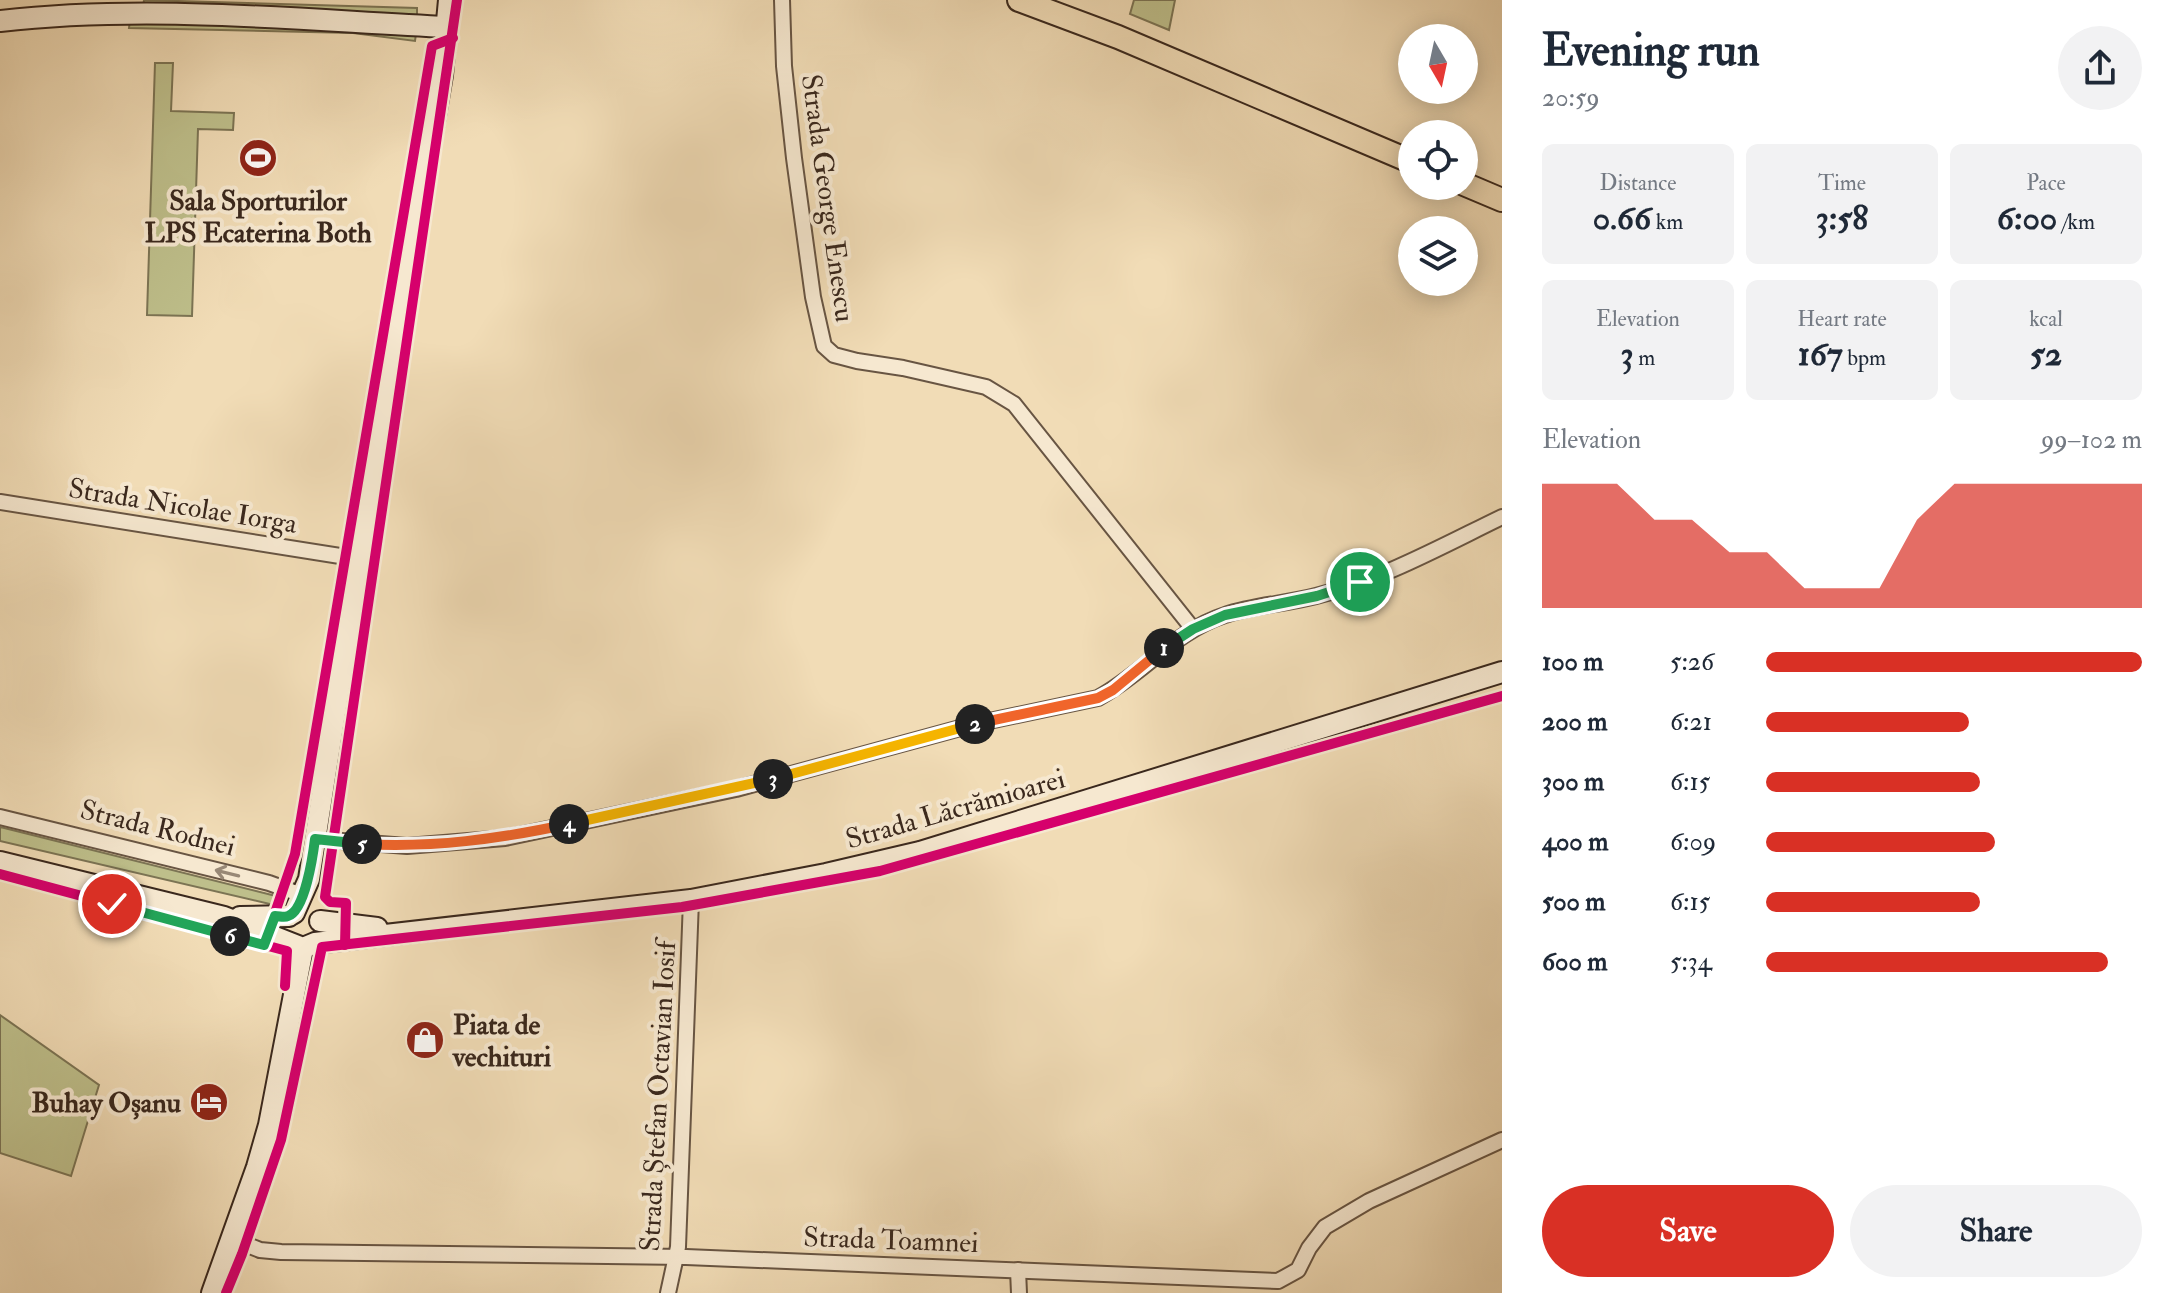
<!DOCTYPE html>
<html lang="en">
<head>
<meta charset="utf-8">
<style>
  body { margin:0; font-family:"IM FELL Double Pica",serif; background:#f2f2f3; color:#1f2937; height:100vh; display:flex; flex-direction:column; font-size:30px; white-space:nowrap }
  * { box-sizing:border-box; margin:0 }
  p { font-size:26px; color:#747a83 }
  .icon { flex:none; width:44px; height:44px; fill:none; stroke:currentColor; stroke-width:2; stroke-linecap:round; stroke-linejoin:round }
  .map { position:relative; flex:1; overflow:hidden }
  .drawer { display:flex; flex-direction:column; background:#fff; width:680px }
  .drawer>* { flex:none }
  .needle { width:52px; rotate:171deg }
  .fabs { position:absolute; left:1398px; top:24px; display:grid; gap:16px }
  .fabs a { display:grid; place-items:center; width:80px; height:80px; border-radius:50%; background:#fff; box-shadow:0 4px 20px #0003; font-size:40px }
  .pin { position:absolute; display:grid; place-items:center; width:68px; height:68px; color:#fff; margin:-34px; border:4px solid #fff; border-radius:50%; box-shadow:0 2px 8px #0007 }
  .km { position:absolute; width:40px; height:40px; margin:-20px; border-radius:50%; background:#222; color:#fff; font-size:22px; line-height:40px; text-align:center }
  .round { display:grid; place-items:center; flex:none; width:84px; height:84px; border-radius:42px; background:#f2f2f3 }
  .head { display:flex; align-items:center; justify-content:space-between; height:136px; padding:0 40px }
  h1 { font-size:44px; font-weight:700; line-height:60px }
  .metrics { display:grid; grid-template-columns:repeat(3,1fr); gap:12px; height:136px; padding:8px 40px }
  .metrics div { display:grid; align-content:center; border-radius:12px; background:#f2f2f3; text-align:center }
  .metrics b { font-size:34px; font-weight:700 }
  .metrics small { font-size:22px; font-weight:400 }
  .metrics p { font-size:22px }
  .chart { height:224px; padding:16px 40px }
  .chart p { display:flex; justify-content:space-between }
  .chart svg { width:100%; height:144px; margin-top:8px; fill:#d93025; opacity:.7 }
  .primary-button { display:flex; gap:16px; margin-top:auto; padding:16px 40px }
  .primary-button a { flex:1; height:92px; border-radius:48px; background:#d93025; color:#fff; font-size:32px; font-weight:700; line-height:92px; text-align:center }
  .primary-button a+a { background:#f2f2f3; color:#1f2937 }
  ul { padding:0 40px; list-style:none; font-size:26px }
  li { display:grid; grid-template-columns:128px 96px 1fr; align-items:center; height:60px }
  li i { height:20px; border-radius:10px; background:#d93025 }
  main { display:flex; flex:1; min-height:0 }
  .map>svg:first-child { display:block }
  .green { fill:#bebf8b; stroke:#7c7454; stroke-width:2 }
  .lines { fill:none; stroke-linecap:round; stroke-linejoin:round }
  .street-casing { stroke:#685543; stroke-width:18 }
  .secondary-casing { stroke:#3a281d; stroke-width:24 }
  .primary-casing { stroke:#3a281d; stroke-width:26 }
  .street { stroke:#f6e8d0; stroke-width:14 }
  .secondary { stroke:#f6e8d0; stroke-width:20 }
  .primary { stroke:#f1dcb6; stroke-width:22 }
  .cycleway-casing { stroke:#f6e8d0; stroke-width:15 }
  .cycleway { stroke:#d6006c; stroke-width:10 }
  .oneway { stroke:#988876 }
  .split-1-casing { stroke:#fff; stroke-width:16 }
  .split-2-casing { stroke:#fff; stroke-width:16 }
  .split-3-casing { stroke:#fff; stroke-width:16 }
  .split-4-casing { stroke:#fff; stroke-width:16 }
  .split-5-casing { stroke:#fff; stroke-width:16 }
  .split-6-casing { stroke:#fff; stroke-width:16 }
  .split-7-casing { stroke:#fff; stroke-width:16 }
  .split-1 { stroke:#22a559; stroke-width:10 }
  .split-2 { stroke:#f0652b; stroke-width:10 }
  .split-3 { stroke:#f5b400; stroke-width:10 }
  .split-4 { stroke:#f5b400; stroke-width:10 }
  .split-5 { stroke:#f0652b; stroke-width:10 }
  .split-6 { stroke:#22a559; stroke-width:10 }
  .split-7 { stroke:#22a559; stroke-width:10 }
  .labels { text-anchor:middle; stroke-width:8; stroke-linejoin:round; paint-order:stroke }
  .street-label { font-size:28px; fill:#3a281d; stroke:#f6e8d0 }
  .poi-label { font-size:28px; font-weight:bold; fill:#3a281d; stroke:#f6e8d0 }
</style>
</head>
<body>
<main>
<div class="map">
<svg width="1502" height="1293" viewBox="0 0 1502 1293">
  <rect width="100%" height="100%" fill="#f1dcb6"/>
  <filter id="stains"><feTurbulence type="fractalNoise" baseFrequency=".0025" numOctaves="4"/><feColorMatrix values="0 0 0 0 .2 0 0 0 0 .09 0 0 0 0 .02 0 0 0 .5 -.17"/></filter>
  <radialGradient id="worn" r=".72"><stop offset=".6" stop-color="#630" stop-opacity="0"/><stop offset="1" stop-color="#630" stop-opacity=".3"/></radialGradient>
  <!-- green -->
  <g class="green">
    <polygon points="144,0 417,8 417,15 143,7"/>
    <polygon points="1134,0 1175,0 1169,30 1130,14"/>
    <polygon points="130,20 416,34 415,41 353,33 129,28"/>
    <polygon points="155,63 173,63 171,111 234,113 233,130 198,129 192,316 147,315"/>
    <polygon points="0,827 276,896 278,891 286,895 282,910 271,912 274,905 0,841"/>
    <polygon points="0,1015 99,1085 71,1176 0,1153"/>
  </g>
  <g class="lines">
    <defs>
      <g id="street">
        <polyline points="782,0 784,66 794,158 813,297 824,346 834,355 857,361 903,368 986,387 1014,404 1193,629"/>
        <polyline points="0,502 359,559"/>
        <polyline points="0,817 269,883 302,895"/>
        <path d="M315 839 407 846 505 838 736 789 975 724 1098 698C1143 674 1175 631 1225 615 1254 605 1286 604 1316 596 1381 580 1442 546 1502 517"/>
        <polyline points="232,1239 260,1250 281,1252 686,1257 1278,1281 1298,1270 1309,1248 1325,1227 1369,1201 1502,1140"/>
        <polyline points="1018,1270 1019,1293"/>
        <polyline points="668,1293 678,1247 691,900"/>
      </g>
      <g id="secondary">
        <path d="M0 21C149 4 299 20 448 27"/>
        <polyline points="0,862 224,917 303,948 315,943 691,900 826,874 920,852 1502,672"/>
        <polyline points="294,913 309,879 359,559 442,75 449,0"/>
        <polyline points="240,917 289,916"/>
        <polyline points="320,921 377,928"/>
        <polyline points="212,1293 257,1167 269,1125 303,948"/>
      </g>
      <g id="primary">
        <polyline points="1019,0 1118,37 1412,162"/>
        <polyline points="1464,184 1502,200"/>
      </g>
    </defs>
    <!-- street casing -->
    <use href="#street" class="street-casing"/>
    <!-- secondary casing -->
    <use href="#secondary" class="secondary-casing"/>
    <!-- primary casing -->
    <use href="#primary" class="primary-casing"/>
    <!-- street -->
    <use href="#street" class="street"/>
    <!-- secondary -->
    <use href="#secondary" class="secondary"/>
    <!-- primary -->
    <use href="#primary" class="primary"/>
    <defs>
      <g id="cycleway">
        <polyline points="0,874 287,951 285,986"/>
        <polyline points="264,945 295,854 432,46 453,38"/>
        <polyline points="345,945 346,903 330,902 325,897 457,0"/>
        <polyline points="226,1293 242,1254 281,1140 322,947 682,907 880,871 1502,696"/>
      </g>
    </defs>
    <!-- cycleway casing -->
    <use href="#cycleway" class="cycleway-casing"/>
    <!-- cycleway -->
    <use href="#cycleway" class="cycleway"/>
  </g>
  <!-- one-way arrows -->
  <defs><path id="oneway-shaft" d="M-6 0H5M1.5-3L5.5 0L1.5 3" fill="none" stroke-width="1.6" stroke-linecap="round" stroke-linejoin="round" transform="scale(2)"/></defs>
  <use class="oneway" href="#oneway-shaft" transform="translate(227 873) rotate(-166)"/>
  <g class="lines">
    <defs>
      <polyline id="split-1" points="1164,648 1193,629 1225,615 1317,596 1360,582"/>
      <polyline id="split-2" points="975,724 1098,698 1113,690 1164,648"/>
      <polyline id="split-3" points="773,779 975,724"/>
      <polyline id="split-4" points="569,824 773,779"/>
      <path id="split-5" d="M362 844C433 848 499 839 569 824"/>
      <path id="split-6" d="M230 936 264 945 275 916C280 916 284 918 288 916 305 911 313 855 315 839L362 844"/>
      <polyline id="split-7" points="112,904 230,936"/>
    </defs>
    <!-- split-1 casing -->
    <use href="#split-1" class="split-1-casing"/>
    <!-- split-2 casing -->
    <use href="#split-2" class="split-2-casing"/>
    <!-- split-3 casing -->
    <use href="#split-3" class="split-3-casing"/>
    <!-- split-4 casing -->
    <use href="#split-4" class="split-4-casing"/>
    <!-- split-5 casing -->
    <use href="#split-5" class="split-5-casing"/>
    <!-- split-6 casing -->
    <use href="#split-6" class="split-6-casing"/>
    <!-- split-7 casing -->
    <use href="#split-7" class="split-7-casing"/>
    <!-- split-1 -->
    <use href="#split-1" class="split-1"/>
    <!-- split-2 -->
    <use href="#split-2" class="split-2"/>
    <!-- split-3 -->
    <use href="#split-3" class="split-3"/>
    <!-- split-4 -->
    <use href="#split-4" class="split-4"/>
    <!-- split-5 -->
    <use href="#split-5" class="split-5"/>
    <!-- split-6 -->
    <use href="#split-6" class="split-6"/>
    <!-- split-7 -->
    <use href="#split-7" class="split-7"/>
  </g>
  <!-- icons -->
  <defs>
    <symbol id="stadium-disc" viewBox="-11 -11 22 22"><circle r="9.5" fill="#8f2418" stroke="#f6e8d0"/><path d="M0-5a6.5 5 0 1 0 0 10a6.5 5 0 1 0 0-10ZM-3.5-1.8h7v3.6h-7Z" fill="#fff"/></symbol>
    <symbol id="shop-disc" viewBox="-11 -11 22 22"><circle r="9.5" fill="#8f2418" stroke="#f6e8d0"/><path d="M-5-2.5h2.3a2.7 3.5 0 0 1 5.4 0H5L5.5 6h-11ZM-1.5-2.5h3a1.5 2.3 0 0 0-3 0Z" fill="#fff"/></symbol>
    <symbol id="hotel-disc" viewBox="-11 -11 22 22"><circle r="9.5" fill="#8f2418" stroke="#f6e8d0"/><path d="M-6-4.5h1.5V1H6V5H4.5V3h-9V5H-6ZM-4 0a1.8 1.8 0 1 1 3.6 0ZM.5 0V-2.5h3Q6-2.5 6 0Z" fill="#fff"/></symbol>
  </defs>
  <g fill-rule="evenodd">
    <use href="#stadium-disc" x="236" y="136" width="44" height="44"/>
    <use href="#shop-disc" x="403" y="1018" width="44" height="44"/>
    <use href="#hotel-disc" x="187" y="1080" width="44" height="44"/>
  </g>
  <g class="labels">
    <!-- street labels -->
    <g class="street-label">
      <text transform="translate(829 198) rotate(82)" y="10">Strada George Enescu</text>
      <text transform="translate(183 505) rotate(9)" y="10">Strada Nicolae Iorga</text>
      <text transform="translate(955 808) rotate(-16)" y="10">Strada Lăcrămioarei</text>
      <text transform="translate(158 827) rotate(14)" y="10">Strada Rodnei</text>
      <text transform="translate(657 1096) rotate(-87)" y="10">Strada Ștefan Octavian Iosif</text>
      <text transform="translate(891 1239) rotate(2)" y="10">Strada Toamnei</text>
    </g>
    <!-- poi labels -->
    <g class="poi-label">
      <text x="258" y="210">Sala Sporturilor<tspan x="258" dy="32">LPS Ecaterina Both</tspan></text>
      <text x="453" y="1034" text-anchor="start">Piata de<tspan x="453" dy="32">vechituri</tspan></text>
      <text x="181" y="1112" text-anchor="end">Buhay Oșanu</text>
    </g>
  </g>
  <rect width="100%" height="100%" filter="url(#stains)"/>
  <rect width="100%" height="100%" fill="url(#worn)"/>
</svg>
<div class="fabs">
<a><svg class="needle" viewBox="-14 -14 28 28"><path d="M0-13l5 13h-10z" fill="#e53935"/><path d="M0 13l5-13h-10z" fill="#747a83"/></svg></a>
<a><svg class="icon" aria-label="locate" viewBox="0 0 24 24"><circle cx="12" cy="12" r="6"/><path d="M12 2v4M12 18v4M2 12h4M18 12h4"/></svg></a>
<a><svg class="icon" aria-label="layers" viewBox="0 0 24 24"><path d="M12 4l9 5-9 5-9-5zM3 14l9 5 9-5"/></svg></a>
</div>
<div class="pin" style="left:1360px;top:582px;background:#1e9e55"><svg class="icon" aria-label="arrive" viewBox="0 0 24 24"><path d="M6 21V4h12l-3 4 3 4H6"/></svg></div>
<div class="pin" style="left:112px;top:904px;background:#d93025"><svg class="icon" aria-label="check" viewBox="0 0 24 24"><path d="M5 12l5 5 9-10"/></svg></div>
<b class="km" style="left:1164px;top:648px">1</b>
<b class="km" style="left:975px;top:724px">2</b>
<b class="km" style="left:773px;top:779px">3</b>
<b class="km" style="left:569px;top:824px">4</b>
<b class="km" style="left:362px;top:844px">5</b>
<b class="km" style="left:230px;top:936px">6</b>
</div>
<section class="drawer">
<div class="head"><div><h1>Evening run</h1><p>20:59</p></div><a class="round"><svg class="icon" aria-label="share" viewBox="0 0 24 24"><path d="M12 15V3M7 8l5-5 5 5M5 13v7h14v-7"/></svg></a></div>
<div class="metrics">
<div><p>Distance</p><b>0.66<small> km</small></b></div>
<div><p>Time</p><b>3:58</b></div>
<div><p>Pace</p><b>6:00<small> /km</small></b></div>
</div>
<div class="metrics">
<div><p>Elevation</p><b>3<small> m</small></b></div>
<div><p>Heart rate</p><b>167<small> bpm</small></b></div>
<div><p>kcal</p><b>52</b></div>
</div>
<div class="chart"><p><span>Elevation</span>99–102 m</p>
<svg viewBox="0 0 160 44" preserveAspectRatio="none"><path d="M0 44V6L10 6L20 6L30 17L40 17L50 27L60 27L70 38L80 38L90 38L100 17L110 6L120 6L130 6L140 6L150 6L160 6V44z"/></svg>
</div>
<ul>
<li><b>100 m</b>5:26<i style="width:100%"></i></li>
<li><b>200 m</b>6:21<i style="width:54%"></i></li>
<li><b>300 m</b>6:15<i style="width:57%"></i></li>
<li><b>400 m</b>6:09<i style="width:61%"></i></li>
<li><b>500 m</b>6:15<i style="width:57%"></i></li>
<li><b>600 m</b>5:34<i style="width:91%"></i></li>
</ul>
<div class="primary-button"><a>Save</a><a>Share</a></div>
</section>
</main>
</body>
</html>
